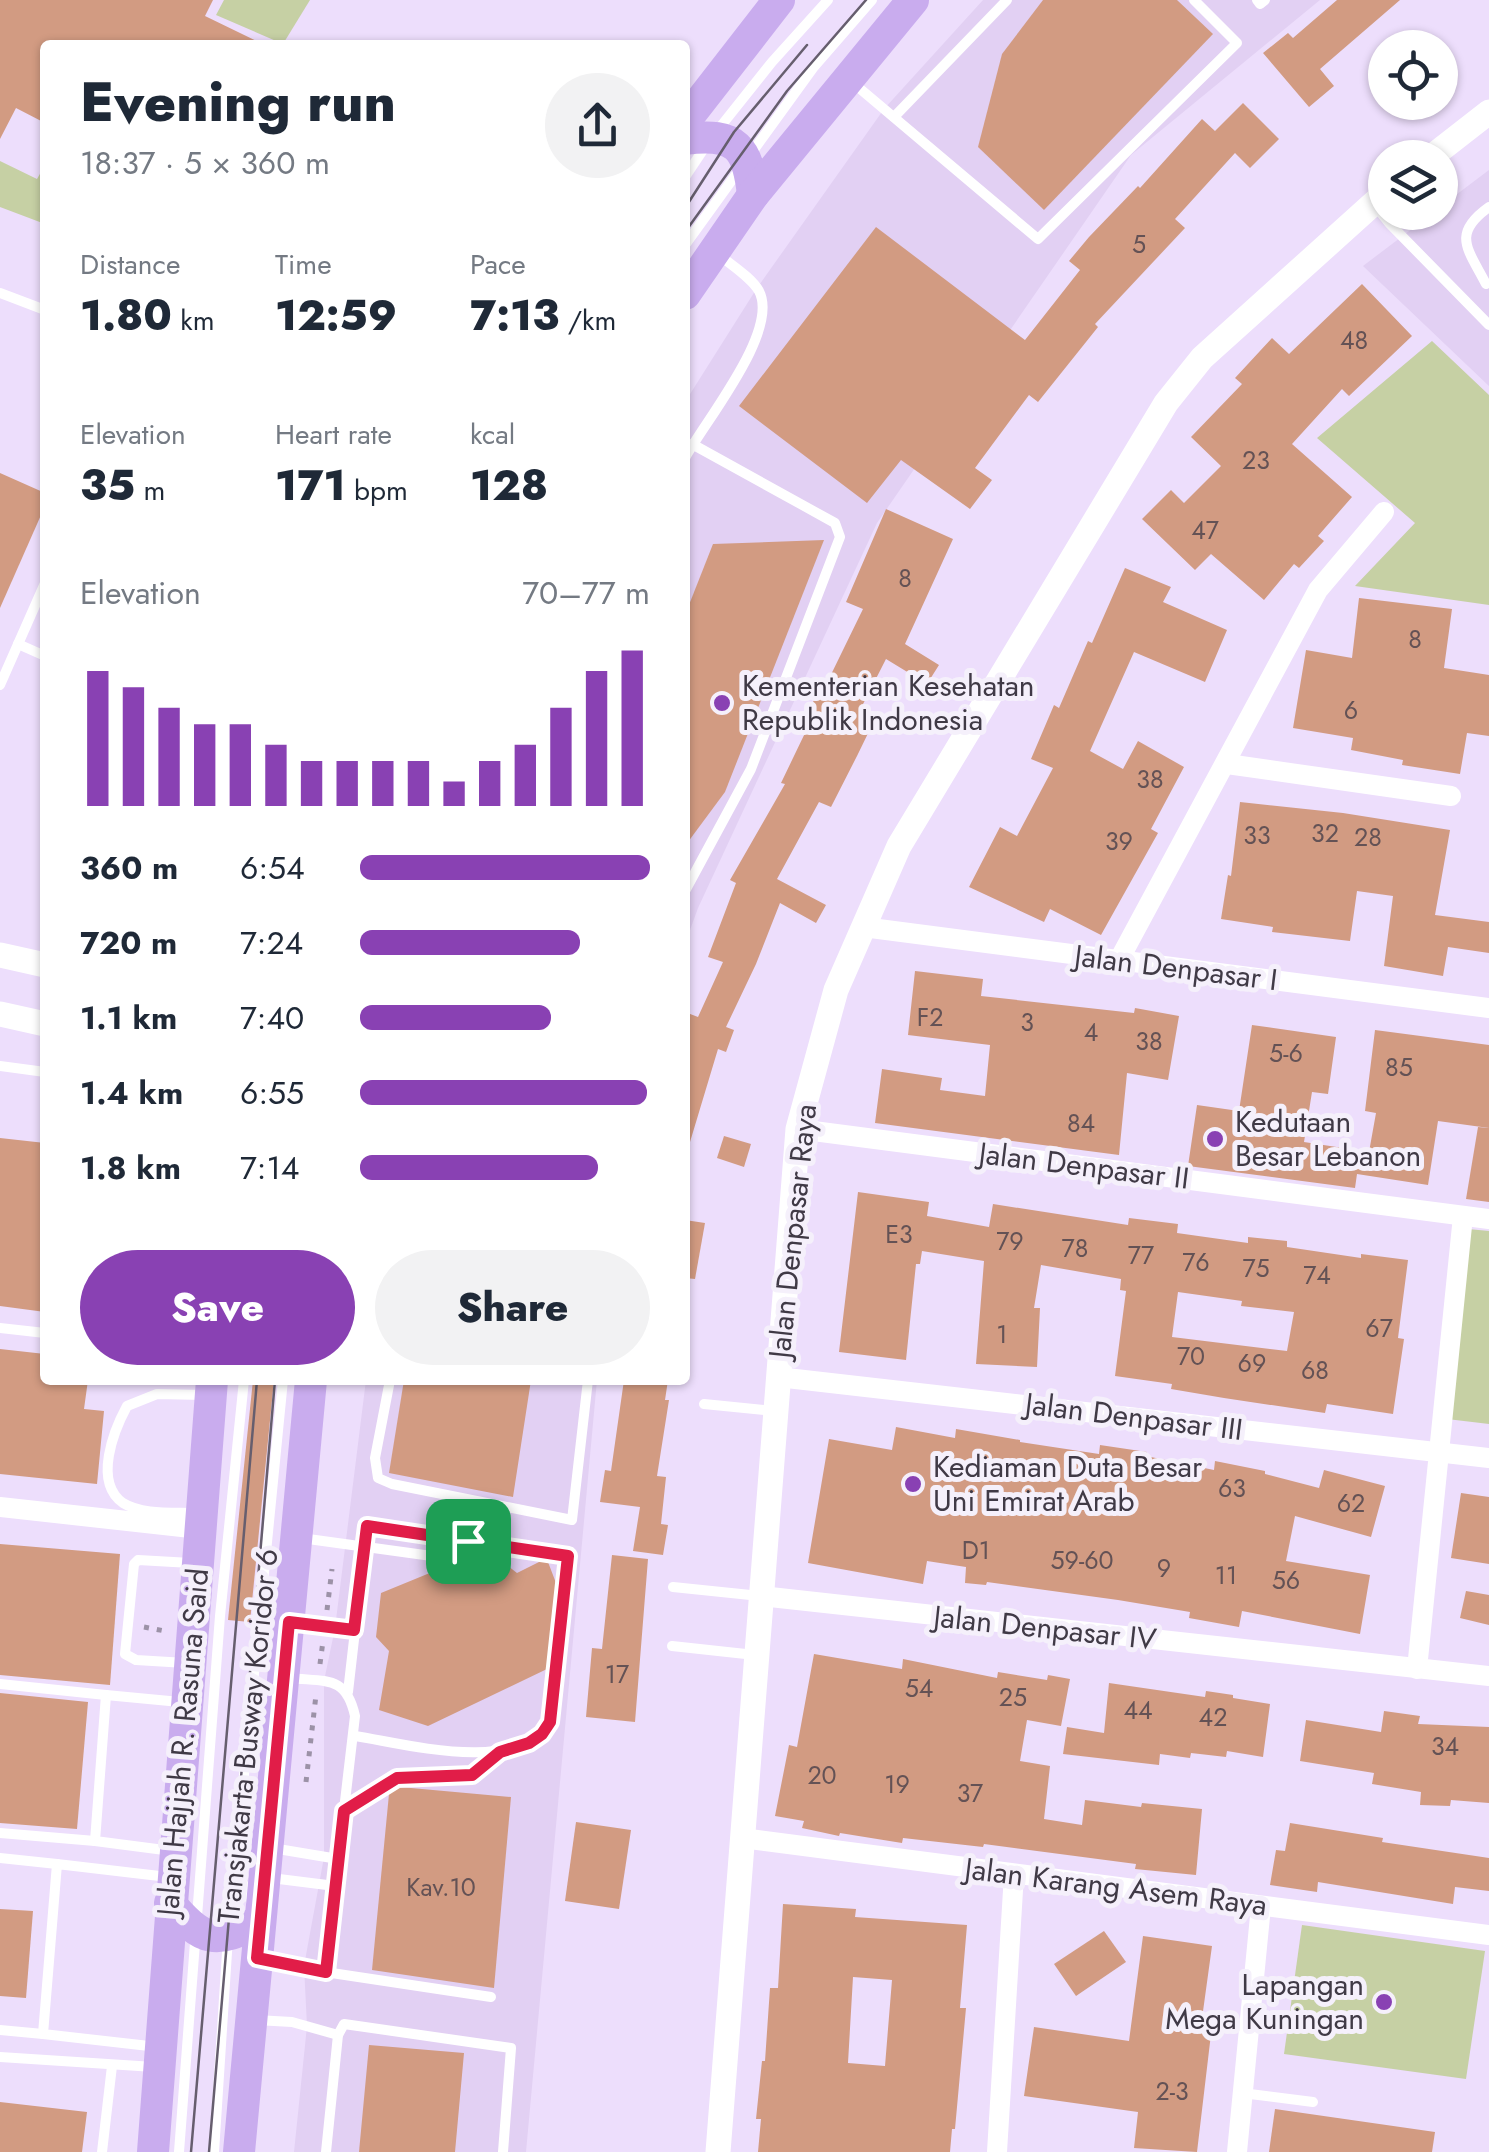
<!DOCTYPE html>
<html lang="en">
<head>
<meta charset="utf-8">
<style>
  body { margin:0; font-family:Jost,sans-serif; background:#f2f2f3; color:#1f2937; height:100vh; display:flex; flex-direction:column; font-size:38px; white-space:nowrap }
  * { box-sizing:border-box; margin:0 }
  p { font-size:32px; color:#747a83 }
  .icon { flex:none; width:55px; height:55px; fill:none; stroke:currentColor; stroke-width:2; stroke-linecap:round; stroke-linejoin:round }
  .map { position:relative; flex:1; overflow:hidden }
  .details { position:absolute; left:40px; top:40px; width:650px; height:1345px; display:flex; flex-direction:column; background:#fff; border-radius:10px; box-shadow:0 2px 8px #0004 }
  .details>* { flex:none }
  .tools { position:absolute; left:1368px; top:30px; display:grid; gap:20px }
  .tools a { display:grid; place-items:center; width:90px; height:90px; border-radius:50%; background:#fff; box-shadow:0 2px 8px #0004; font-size:50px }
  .pin { position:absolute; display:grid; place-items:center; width:85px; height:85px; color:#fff; margin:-42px; border-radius:20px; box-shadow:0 5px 15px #0006 }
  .round { display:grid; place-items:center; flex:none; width:105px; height:105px; border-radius:52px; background:#f2f2f3 }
  .summary { display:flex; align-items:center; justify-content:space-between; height:170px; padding:0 40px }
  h1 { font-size:55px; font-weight:800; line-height:75px }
  .metrics { display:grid; grid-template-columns:repeat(3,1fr); gap:15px; height:170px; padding:10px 40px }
  .metrics div { display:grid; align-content:center }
  .metrics b { font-size:42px; font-weight:800 }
  .metrics small { font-size:28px; font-weight:400 }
  .metrics p { font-size:28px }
  .chart { height:280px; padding:20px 40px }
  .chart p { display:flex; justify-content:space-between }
  .chart svg { width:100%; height:180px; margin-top:10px; stroke:#8941b3; stroke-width:6 }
  .cta { display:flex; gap:20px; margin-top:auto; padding:20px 40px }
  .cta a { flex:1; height:115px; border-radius:60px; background:#8941b3; color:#fff; font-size:40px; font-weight:800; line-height:115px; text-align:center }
  .cta a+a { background:#f2f2f3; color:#1f2937 }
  ul { padding:0 40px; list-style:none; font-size:32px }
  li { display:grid; grid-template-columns:160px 120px 1fr; align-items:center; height:75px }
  li i { height:25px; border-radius:12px; background:#8941b3 }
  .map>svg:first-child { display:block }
  .built { fill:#e2d0f3 }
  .green { fill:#c6d0a4 }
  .building { fill:#d29b82; fill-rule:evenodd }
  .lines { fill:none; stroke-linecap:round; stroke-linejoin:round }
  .path { stroke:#9c92a7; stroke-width:5; stroke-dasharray:5 8; stroke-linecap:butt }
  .service { stroke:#fff; stroke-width:10 }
  .minor { stroke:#fff; stroke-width:20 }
  .tertiary { stroke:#fff; stroke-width:25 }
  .primary { stroke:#c9acee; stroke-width:32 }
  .tram { stroke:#665e6e; stroke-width:2.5 }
  .route-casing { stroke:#fff; stroke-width:20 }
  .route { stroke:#e11d48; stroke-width:12 }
  .poi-dot { fill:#8941b3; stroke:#f5f0fb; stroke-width:4 }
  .labels { text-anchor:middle; stroke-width:10; stroke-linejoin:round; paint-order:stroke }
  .number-label { font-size:25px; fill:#645255 }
  .poi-label { font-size:30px; fill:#403a46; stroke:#f5f0fb; text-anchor:start }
  .street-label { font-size:30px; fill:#403a46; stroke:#f5f0fb }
</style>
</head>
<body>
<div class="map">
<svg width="1489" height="2152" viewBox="0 0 1489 2152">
  <rect width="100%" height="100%" fill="#eddefc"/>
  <!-- built -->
  <g class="built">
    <polygon points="983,0 1320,0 1131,155 877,523 698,908 685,944 685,402 757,288 884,109"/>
    <polygon points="1489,170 1489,386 1363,266 1433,213 1440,212 1440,207"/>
    <polygon points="366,1380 597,1380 526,2152 294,2152 307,2026 304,1966 324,1857 324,1681 335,1628"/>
  </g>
  <!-- green -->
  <g class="green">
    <polygon points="224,0 310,0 283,44 216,15"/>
    <polygon points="0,161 37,179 45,165 45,224 0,207"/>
    <polygon points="1432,341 1489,395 1489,605 1355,586 1415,523 1317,438"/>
    <polygon points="1468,1229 1489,1231 1489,1424 1447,1419"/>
    <polygon points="1302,1925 1485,1951 1466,2079 1284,2054"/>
  </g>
  <!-- building -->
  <g class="building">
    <polygon points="0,0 213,0 205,16 265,45 45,45 45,123 16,108 0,139"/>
    <polygon points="1043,0 1177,0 1213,34 1044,210 978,147 1002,54"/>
    <polygon points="1337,0 1400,0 1320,69 1334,86 1309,107 1263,53 1288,33 1293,38"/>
    <polygon points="1243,103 1279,139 1250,168 1235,153 1175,219 1185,228 1095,324 1098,327 1038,402 1029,395 975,468 992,480 970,509 901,460 867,503 739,406 876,227 1025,340 1080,270 1069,261 1089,237 1138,186 1140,188 1202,119 1215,131"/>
    <polygon points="1362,284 1412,336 1349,396 1342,389 1292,444 1352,497 1318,536 1324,541 1299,568 1294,564 1264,600 1211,554 1195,570 1142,519 1171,490 1184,503 1221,466 1191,437 1242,384 1235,378 1272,338 1289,354"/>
    <polygon points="0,473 45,493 45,506 0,608"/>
    <polygon points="886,509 953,539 905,644 939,665 927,684 886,659 859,712 875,719 857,756 831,807 819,802 777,879 826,905 816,923 780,903 756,964 726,1027 734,1030 726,1052 718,1049 690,1142 685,1141 685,1012 698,1017 723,962 708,957 736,883 730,880 785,784 781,783 806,731 800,728 818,692 822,693 863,609 846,602"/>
    <polygon points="824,540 725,792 685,846 685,615 713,544"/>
    <polygon points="1125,568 1171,587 1163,602 1227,630 1205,682 1134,652 1090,751 1123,769 1138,741 1184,767 1151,829 1158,833 1101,935 1050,909 1044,922 969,887 1000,827 1017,836 1053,768 1031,759 1054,705 1059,708 1088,641 1092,643"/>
    <polygon points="1359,598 1452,609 1444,668 1489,675 1489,736 1467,733 1460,774 1402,765 1403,760 1351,750 1353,738 1293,728 1306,650 1352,658"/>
    <polygon points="1240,802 1343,813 1450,830 1435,915 1489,922 1489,953 1448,947 1443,976 1384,966 1393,896 1357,891 1350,941 1272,932 1273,927 1221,919 1228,875 1231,876"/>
    <polygon points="915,971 983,979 981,996 1134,1013 1135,1008 1179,1016 1168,1080 1127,1073 1119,1155 875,1123 882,1069 942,1078 940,1090 985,1096 990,1045 908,1035"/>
    <polygon points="1252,1025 1336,1037 1328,1094 1312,1092 1304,1142 1369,1152 1376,1113 1365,1111 1375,1030 1489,1045 1489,1128 1438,1121 1428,1185 1357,1174 1355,1188 1188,1166 1197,1105 1239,1111"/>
    <polygon points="1478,1127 1489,1128 1489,1202 1466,1199"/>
    <polygon points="724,1136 751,1144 744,1167 717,1158"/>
    <polygon points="0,1138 45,1143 45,1312 0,1306"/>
    <path d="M858 1192 929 1202 927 1216 989 1227 993 1204 1128 1225 1129 1218 1178 1224 1177 1233 1248 1243V1237L1287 1241V1247L1361 1258V1254L1408 1260 1398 1338 1404 1339 1393 1414 1327 1404 1325 1413 1224 1398 1171 1389 1172 1384 1115 1376 1126 1291 1120 1290 1121 1279 1041 1265 1034 1308H1040L1037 1367 976 1364 984 1261 922 1251 920 1264H916L906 1360 839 1352ZM1178 1292 1242 1301 1241 1306 1294 1312 1287 1351 1172 1337Z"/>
    <polygon points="685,1220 705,1223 695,1279 685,1278"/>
    <polygon points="0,1349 45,1354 45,1380 88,1380 84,1409 104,1411 97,1484 0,1474"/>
    <polygon points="253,1380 274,1380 250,1622 228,1620"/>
    <polygon points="404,1380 531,1380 513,1497 389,1473"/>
    <polygon points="624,1380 668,1380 665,1400 669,1400 657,1476 666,1477 661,1524 668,1525 663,1555 633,1551 640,1507 600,1502 605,1470 611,1471"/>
    <polygon points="896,1427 955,1438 956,1429 1020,1440 1020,1442 1099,1454 1100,1445 1147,1452 1146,1456 1214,1470 1215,1461 1265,1471 1265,1474 1319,1488 1324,1470 1385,1486 1371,1537 1295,1516 1286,1561 1370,1575 1360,1634 1242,1611 1239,1627 1189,1618 1190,1612 1118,1600 987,1582 986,1585 965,1583 966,1567 927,1561 923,1584 808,1563 829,1439 892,1450"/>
    <polygon points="1461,1493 1489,1497 1489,1564 1451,1558"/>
    <polygon points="0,1544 120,1554 110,1685 0,1675"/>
    <polygon points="481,1552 491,1553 517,1573 541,1561 548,1562 556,1583 547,1669 428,1726 379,1710 389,1651 376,1637 381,1593"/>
    <polygon points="612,1555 648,1559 635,1722 586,1717 592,1648 602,1649"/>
    <polygon points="1466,1591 1489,1595 1489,1625 1460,1618"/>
    <polygon points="814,1654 902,1669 903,1659 997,1678 998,1672 1047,1680 1048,1675 1070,1679 1061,1726 1027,1720 1020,1761 1050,1766 1044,1819 1082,1825 1085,1800 1141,1807 1142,1803 1202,1809 1196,1875 1135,1869 1136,1864 984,1844 983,1847 903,1838 902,1843 840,1833 839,1836 802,1828 804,1821 775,1816 789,1745 797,1747"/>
    <polygon points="1109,1683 1205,1697 1206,1691 1233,1695 1233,1698 1270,1704 1263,1757 1227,1751 1226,1757 1191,1753 1190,1758 1160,1754 1159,1765 1063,1754 1067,1727 1104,1733"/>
    <polygon points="0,1693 88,1702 77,1829 0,1823"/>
    <polygon points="1384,1711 1420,1716 1418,1724 1489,1727 1489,1803 1451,1800 1450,1806 1420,1805 1421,1792 1372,1784 1374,1773 1300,1761 1306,1720 1381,1732"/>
    <polygon points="400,1787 511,1797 494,1988 372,1970 389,1794"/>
    <polygon points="576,1822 631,1830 619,1909 565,1901"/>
    <polygon points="1290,1823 1383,1838 1382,1842 1489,1858 1489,1891 1455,1887 1453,1904 1318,1882 1317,1892 1270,1885 1276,1850 1285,1851"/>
    <path d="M783 1904 856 1909 855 1917 967 1925 960 2008H966L955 2129H952L950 2152H758L761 2119H756L762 2061H765L770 1988H778ZM853 1977 892 1980 885 2066 848 2063Z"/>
    <polygon points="0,1909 33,1911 26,1998 0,1996"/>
    <polygon points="1104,1931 1126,1962 1076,1996 1054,1964"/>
    <polygon points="1143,1936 1212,1946 1200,2033 1211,2034 1197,2152 1134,2148 1138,2112 1024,2096 1034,2027 1129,2041"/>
    <polygon points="369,2045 464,2053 455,2152 359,2152"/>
    <polygon points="0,2102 87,2112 82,2152 0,2152"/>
    <polygon points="1275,2109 1435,2132 1432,2152 1269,2152"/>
  </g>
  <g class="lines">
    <!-- path -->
    <g class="path">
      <polyline points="327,1610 332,1569"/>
      <polyline points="144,1627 165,1631"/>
      <polyline points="320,1664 323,1641"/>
      <polyline points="306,1782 316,1695"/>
    </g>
    <!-- service -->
    <g class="service">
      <polyline points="1257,0 1260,4 1265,0"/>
      <polyline points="852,82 1038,239 1237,43 1194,0"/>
      <polyline points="894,117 1007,0"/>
      <polyline points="717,131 772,62 828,0"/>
      <polyline points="685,177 707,144"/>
      <polyline points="1373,203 1390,224 1489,325"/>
      <polyline points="685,245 813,68 872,0"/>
      <path d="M1486 284C1468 249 1451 234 1489 207"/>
      <polyline points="0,293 45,310"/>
      <path d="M685 458C705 421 780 331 759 291 751 277 731 265 718 254"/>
      <polyline points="18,644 45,656"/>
      <polyline points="0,685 45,583"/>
      <polyline points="685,891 751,769 840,537 835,523 692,444"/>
      <polyline points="0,1066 45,1072"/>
      <polyline points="0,1328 45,1333"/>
      <polyline points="390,1380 375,1458 378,1478 392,1484 572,1520 588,1380"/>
      <polyline points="704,1404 773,1411"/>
      <path d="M195 1513C174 1512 142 1515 123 1503 93 1482 114 1430 127 1406L157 1394 204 1395"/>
      <polyline points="301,1538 439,1557"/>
      <polyline points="673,1587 760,1596"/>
      <polyline points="295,1622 355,1631"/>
      <polyline points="672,1646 755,1655"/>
      <polyline points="186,1663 136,1660 125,1654 134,1564 138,1560 191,1563"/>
      <path d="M290 1678C326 1682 346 1675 355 1716L325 1972"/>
      <polyline points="0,1684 106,1695"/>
      <path d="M348 1692 367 1526 569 1556 549 1722C516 1775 407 1744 355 1736"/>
      <polyline points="344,1811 397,1778 472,1775 500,1752"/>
      <polyline points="0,1833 95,1841"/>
      <polyline points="272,1848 338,1859"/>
      <polyline points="172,1851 95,1841 106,1695 180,1702"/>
      <polyline points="0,1858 57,1864"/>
      <polyline points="235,1867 251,1901"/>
      <polyline points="271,1878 335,1886"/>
      <polyline points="260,1958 325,1972 491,1997"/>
      <polyline points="256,2020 292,2022 338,2035"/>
      <polyline points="0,2030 43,2034"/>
      <polyline points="158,2047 43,2034 57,1864 168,1877"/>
      <polyline points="0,2057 154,2067"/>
      <polyline points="1242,2093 1313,2102"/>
      <polyline points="102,2152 112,2066"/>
      <polyline points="179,2152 220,1616 244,1380"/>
      <polyline points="214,2152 228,1937 283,1380"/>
      <polyline points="326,2152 338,2035 344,2024 511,2048 503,2152"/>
    </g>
    <!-- minor -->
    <g class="minor">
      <polyline points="1227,764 1451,796"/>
      <polyline points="863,927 1489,1008"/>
      <polyline points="1119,960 1318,590 1384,512"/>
      <polyline points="798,1129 1489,1219"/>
      <polyline points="778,1377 1489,1458"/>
      <polyline points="0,1507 200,1529"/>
      <polyline points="761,1596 1489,1676"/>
      <polyline points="1417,1669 1463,1216"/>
      <polyline points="742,1838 1489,1935"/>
      <polyline points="997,2152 1014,1874"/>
      <polyline points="1237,2152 1261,1906"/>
    </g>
    <!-- tertiary -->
    <g class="tertiary">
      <polyline points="1430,158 1489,112"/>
      <polyline points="0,955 45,965"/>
      <polyline points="0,1014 45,1024"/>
      <polyline points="718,2152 798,1129 836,990 899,846 1166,403 1202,358 1385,193"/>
    </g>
    <!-- primary -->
    <g class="primary">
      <polyline points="685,121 779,0"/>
      <path d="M685 139C737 132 748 148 753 195"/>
      <polyline points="685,294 753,195 913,0"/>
      <path d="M170 1903C202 1942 216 1945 259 1921"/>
      <polyline points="153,2152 212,1380"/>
      <polyline points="239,2152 311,1380"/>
    </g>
    <!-- tram -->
    <g class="tram">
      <polyline points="685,208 734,132 807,45"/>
      <polyline points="685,232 787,91 866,0"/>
      <polyline points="191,2152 257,1380"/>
      <polyline points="209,2152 275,1380"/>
    </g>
  </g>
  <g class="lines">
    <defs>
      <polygon id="route" points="367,1526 568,1556 550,1722 542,1734 529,1743 500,1752 472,1775 397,1778 344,1811 326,1972 257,1958 289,1622 354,1630"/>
    </defs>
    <!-- route casing -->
    <use href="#route" class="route-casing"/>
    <!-- route -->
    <use href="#route" class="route"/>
  </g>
  <!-- markers -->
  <g class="poi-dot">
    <circle cx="722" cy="703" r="10"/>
    <circle cx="1215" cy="1139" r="10"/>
    <circle cx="913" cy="1484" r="10"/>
    <circle cx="1384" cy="2002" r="10"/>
  </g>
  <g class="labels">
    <!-- number labels -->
    <g class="number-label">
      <text x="1139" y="253">5</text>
      <text x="1354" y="349">48</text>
      <text x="1256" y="469">23</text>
      <text x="1205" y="539">47</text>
      <text x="905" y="587">8</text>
      <text x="1415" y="648">8</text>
      <text x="1351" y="719">6</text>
      <text x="1150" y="788">38</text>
      <text x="1325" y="842">32</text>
      <text x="1257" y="844">33</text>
      <text x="1368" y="846">28</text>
      <text x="1119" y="850">39</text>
      <text x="930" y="1026">F2</text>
      <text x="1027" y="1031">3</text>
      <text x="1091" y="1041">4</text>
      <text x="1149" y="1050">38</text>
      <text x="1286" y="1062">5-6</text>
      <text x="1399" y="1076">85</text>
      <text x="1081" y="1132">84</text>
      <text x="899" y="1243">E3</text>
      <text x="1010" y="1250">79</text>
      <text x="1075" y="1257">78</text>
      <text x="1141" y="1264">77</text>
      <text x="1196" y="1271">76</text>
      <text x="1256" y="1277">75</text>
      <text x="1317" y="1284">74</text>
      <text x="1379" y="1337">67</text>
      <text x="1002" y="1343">1</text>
      <text x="1191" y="1365">70</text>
      <text x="1252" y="1372">69</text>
      <text x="1315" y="1379">68</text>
      <text x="1232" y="1497">63</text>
      <text x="1351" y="1512">62</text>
      <text x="976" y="1559">D1</text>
      <text x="1082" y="1569">59-60</text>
      <text x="1164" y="1577">9</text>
      <text x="1226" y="1584">11</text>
      <text x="1286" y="1589">56</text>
      <text x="617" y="1683">17</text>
      <text x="919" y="1697">54</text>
      <text x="1013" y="1706">25</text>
      <text x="1138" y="1719">44</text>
      <text x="1213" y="1726">42</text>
      <text x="1445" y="1755">34</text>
      <text x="822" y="1784">20</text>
      <text x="897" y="1793">19</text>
      <text x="970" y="1802">37</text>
      <text x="441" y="1896">Kav.10</text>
      <text x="1172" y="2100">2-3</text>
    </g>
    <!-- poi labels -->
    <g class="poi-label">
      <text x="742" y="696">Kementerian Kesehatan<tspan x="742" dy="34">Republik Indonesia</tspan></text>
      <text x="1235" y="1132">Kedutaan<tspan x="1235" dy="34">Besar Lebanon</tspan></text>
      <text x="933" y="1477">Kediaman Duta Besar<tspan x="933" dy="34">Uni Emirat Arab</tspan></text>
      <text x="1364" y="1995" text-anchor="end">Lapangan<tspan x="1364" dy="34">Mega Kuningan</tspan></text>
    </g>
    <!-- street labels -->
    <g class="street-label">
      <text transform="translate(1176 968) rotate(7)" y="10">Jalan Denpasar I</text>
      <text transform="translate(1084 1166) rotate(7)" y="10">Jalan Denpasar II</text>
      <text transform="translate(793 1231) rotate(-84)" y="10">Jalan Denpasar Raya</text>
      <text transform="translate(1134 1417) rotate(7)" y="10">Jalan Denpasar III</text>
      <text transform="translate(1045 1628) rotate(6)" y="10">Jalan Denpasar IV</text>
      <text transform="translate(248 1736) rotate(-84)" y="10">Transjakarta Busway Koridor 6</text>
      <text transform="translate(183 1742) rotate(-85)" y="10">Jalan Hajjah R. Rasuna Said</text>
      <text transform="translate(1116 1887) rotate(7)" y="10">Jalan Karang Asem Raya</text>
    </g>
  </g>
</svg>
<div class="tools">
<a><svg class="icon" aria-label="locate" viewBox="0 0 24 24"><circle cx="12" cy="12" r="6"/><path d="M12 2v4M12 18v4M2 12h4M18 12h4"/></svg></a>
<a><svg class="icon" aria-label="layers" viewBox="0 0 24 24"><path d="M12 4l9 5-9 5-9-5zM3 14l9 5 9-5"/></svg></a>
</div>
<div class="pin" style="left:468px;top:1541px;background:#1e9e55"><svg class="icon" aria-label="arrive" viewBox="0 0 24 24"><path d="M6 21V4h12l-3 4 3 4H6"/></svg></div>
<section class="details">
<div class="summary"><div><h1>Evening run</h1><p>18:37 · 5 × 360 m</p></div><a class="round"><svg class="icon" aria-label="share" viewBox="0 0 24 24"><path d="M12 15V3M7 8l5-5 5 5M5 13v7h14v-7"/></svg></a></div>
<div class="metrics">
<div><p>Distance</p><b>1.80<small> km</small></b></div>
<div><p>Time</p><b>12:59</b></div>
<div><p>Pace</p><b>7:13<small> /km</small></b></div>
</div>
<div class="metrics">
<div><p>Elevation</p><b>35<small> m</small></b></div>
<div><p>Heart rate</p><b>171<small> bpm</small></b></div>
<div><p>kcal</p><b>128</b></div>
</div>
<div class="chart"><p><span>Elevation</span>70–77 m</p>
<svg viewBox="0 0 160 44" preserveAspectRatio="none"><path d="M5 44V11M15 44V15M25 44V20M35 44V24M45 44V24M55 44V29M65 44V33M75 44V33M85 44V33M95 44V33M105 44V38M115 44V33M125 44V29M135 44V20M145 44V11M155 44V6"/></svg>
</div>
<ul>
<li><b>360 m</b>6:54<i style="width:100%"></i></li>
<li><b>720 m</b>7:24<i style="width:76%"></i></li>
<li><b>1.1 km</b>7:40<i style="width:66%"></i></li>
<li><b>1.4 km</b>6:55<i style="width:99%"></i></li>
<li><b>1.8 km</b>7:14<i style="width:82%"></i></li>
</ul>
<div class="cta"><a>Save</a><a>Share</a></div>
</section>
</div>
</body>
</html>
